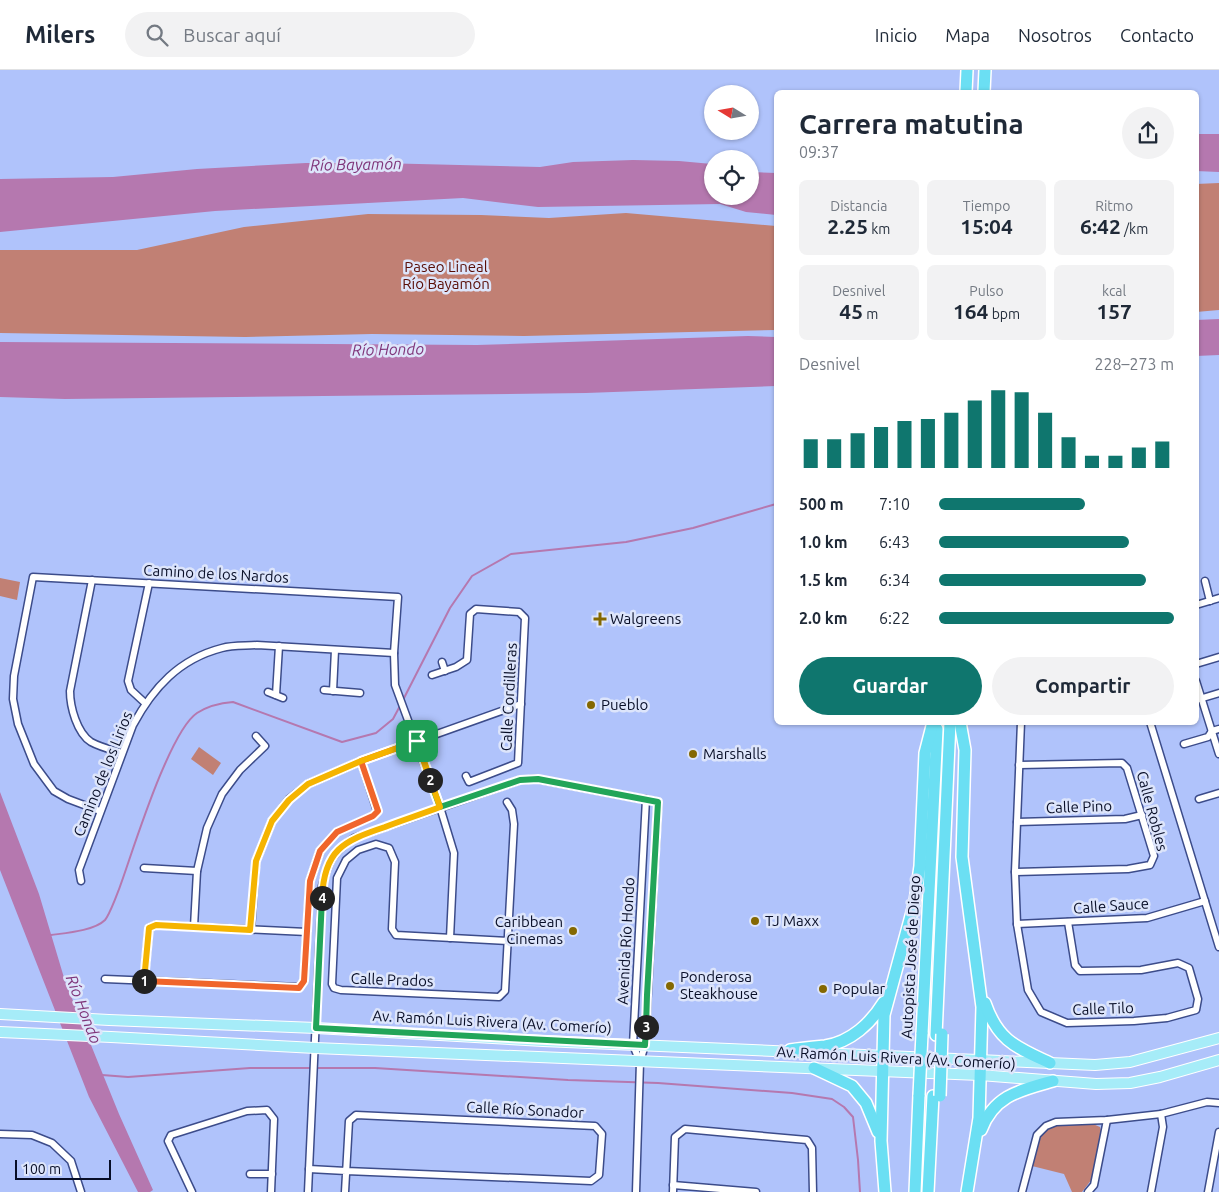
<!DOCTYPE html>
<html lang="es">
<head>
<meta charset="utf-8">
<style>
  body { margin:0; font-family:Ubuntu,sans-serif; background:#f2f2f3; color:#1f2937; height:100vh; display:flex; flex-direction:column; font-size:19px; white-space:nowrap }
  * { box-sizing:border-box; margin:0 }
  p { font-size:16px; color:#747a83 }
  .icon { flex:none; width:28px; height:28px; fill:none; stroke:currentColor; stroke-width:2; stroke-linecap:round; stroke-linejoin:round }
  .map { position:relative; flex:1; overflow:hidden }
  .details { position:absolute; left:774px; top:20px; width:425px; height:635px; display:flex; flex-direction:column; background:#fff; border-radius:8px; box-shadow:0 1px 4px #0004 }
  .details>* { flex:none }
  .needle { width:32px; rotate:281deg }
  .controls { position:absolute; left:704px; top:15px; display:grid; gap:10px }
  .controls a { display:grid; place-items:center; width:55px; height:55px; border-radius:50%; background:#fff; box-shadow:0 1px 4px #0004; font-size:25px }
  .scale { position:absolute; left:15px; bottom:12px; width:96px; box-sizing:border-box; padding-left:5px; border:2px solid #080e27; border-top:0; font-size:14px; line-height:18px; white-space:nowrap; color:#080e27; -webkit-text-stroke:4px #dde5fb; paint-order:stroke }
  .pin { position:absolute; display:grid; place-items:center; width:42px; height:42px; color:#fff; margin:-21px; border-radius:10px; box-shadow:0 2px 8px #0006 }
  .km { position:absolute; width:25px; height:25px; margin:-12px; border-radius:50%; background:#222; color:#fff; font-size:14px; line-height:25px; text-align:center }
  .round { display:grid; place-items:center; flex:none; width:52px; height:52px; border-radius:26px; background:#f2f2f3 }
  .overview { display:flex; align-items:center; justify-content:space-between; height:85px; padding:0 25px }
  h1 { font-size:28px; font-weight:600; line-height:38px }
  .metrics { display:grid; grid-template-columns:repeat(3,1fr); gap:8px; height:85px; padding:5px 25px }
  .metrics div { display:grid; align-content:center; border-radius:8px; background:#f2f2f3; text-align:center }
  .metrics b { font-size:21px; font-weight:600 }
  .metrics small { font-size:14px; font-weight:400 }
  .metrics p { font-size:14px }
  .chart { height:140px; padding:10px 25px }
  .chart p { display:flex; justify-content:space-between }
  .chart svg { width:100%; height:90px; margin-top:5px; stroke:#0f766e; stroke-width:6 }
  .cta { display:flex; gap:10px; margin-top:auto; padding:10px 25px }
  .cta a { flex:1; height:58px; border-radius:30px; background:#0f766e; color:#fff; font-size:20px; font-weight:600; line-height:58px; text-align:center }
  .cta a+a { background:#f2f2f3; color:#1f2937 }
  ul { padding:0 25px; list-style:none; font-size:16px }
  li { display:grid; grid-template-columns:80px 60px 1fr; align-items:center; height:38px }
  li i { height:12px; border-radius:6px; background:#0f766e }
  header { display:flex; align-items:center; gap:30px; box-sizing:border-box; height:70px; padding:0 25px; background:#fff; border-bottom:1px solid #e0e1e3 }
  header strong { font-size:24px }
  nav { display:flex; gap:28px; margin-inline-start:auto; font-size:18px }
  .search { width:350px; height:45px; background:#f2f2f3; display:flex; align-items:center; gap:12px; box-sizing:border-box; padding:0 18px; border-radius:28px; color:#747a83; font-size:19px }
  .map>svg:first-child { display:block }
  .green { fill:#c18074 }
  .water { fill:#b578af }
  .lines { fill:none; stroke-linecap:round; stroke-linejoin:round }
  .stream { stroke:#b578af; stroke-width:2 }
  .street-casing { stroke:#3c4c8a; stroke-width:9 }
  .primary-casing { stroke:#fff; stroke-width:12 }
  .highway-casing { stroke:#fff; stroke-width:14 }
  .street { stroke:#fff; stroke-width:6 }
  .primary { stroke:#a6ecf8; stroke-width:10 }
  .highway { stroke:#6bdff3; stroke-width:11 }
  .highway-bridge-casing { stroke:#fff; stroke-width:14; stroke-linecap:butt }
  .highway-bridge { stroke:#6bdff3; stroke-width:11 }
  .split-1-casing { stroke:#fff; stroke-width:10 }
  .split-2-casing { stroke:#fff; stroke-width:10 }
  .split-3-casing { stroke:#fff; stroke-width:10 }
  .split-4-casing { stroke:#fff; stroke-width:10 }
  .split-5-casing { stroke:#fff; stroke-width:10 }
  .split-1 { stroke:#f0652b; stroke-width:6 }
  .split-2 { stroke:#f5b400; stroke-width:6 }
  .split-3 { stroke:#22a559; stroke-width:6 }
  .split-4 { stroke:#22a559; stroke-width:6 }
  .split-5 { stroke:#f5b400; stroke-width:6 }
  .poi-dot { fill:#846801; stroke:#dde5fb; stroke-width:2 }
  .labels { text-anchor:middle; stroke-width:5; stroke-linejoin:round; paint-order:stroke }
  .park-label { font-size:15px; fill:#590d06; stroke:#dde5fb }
  .street-label { font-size:15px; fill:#080e27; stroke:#dde5fb }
  .poi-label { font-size:15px; fill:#080e27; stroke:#dde5fb; text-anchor:start }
  .water-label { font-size:16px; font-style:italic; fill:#7f357a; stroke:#dde5fb }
</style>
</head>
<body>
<header>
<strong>Milers</strong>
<div class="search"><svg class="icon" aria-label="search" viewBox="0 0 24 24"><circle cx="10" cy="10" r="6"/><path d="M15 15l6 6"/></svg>Buscar aquí</div>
<nav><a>Inicio</a><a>Mapa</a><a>Nosotros</a><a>Contacto</a></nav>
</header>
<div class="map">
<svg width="1219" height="1122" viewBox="0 0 1219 1122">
  <rect width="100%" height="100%" fill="#b0c3fb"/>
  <!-- green -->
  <g class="green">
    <polygon points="1219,113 1219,240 1196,242 1196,114"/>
    <polygon points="626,143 776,156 776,260 524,266 372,264 245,267 0,263 0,180 137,180 244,157 368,144 481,145 549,148"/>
    <polygon points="0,508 20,512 17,530 0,526"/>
    <polygon points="199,677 221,693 213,705 191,689"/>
    <path d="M1093 1054 1100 1057 1101 1061 1092 1109 1082 1122H1072L1064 1104 1032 1096C1034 1087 1035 1077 1038 1069 1045 1050 1077 1055 1093 1054Z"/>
  </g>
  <!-- water -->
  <g class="water">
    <polygon points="1196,64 1219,64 1219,102 1196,101"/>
    <polygon points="633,90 679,91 712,94 712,126 750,126 750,102 776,103 776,145 746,142 720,134 538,137 463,128 215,141 0,162 0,109 113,107 197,99 306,93 378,93 540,97 573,92"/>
    <polygon points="1219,249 1219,285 1196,286 1196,250"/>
    <polygon points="748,266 776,267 776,316 586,323 65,329 0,327 0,272 477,275"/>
    <polygon points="0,722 39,824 65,911 119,1044 153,1120 150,1122 138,1122 89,1027 0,800"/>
  </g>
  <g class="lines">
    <!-- stream -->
    <g class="stream">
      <polyline points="403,630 450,538 472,506 511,484 626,472 693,458 776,434"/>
      <path d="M51 865C65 863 94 861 105 850 110 844 120 817 123 808 135 774 170 661 197 643 208 636 220 633 233 632L342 672 376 663 393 649 401 634"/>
      <polyline points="316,998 375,998 568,1010 658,1013 792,1023 832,1029 844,1037 853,1047 858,1090 860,1122"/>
      <polyline points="102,1005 128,1007 250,998 311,998"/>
    </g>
    <defs>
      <g id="street">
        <path d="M92 510 70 621C70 637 77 663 91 672 100 677 112 680 122 683"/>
        <polyline points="1205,511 1210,531"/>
        <polyline points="1196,535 1219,528"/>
        <polyline points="442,592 445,601"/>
        <polyline points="1196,594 1219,587"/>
        <polyline points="432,605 456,597 467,590 470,544 476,539 519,542 525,548 518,693 469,712 466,706"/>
        <polyline points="1196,611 1219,684"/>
        <polyline points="324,620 360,623"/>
        <polyline points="333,621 335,580"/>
        <polyline points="268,622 283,628"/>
        <polyline points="276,625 279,576"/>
        <polyline points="1196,630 1219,623"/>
        <polyline points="145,633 131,620 128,611 149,513"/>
        <polyline points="1021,652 1015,802 1017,854 1028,920 1041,942 1067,953 1134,951 1167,948 1196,940 1198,929 1189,898 1178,893 1141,900 1080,901 1075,895 1068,852"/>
        <polyline points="1150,652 1219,877"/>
        <polyline points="1184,674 1208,667 1212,661 1219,659"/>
        <polyline points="1199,729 1219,723"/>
        <polyline points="507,732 512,740 514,754 505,921 499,927 341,920 334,918 332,914 337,808 346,790 358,780 376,774 389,778 395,792 392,859 396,865 508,871"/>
        <polyline points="100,741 68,729 54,721 34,694 18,654 13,629 14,606 33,507 398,527 394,583 395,615 440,737 454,783 450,868"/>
        <polyline points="1017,752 1125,749 1142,745"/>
        <polyline points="144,798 197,801"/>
        <polyline points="1015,802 1128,799 1150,795 1154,786 1127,698 1122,693 1019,695"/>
        <path d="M81 811 79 800 133 655C153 618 179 589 222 578 233 575 246 576 257 575L394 583"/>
        <polyline points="1017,854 1147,848 1205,831"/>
        <polyline points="194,857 197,801 207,758 222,724 240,700 265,676 256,666"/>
        <polyline points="251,859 256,791 272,751 289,729 308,714 361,691 521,634"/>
        <polyline points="105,909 299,917 304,911 310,811 320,781 337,762 373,746 377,741 361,691"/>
        <polyline points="144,911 149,858 156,855 307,862"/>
        <polyline points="640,992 633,975 646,729"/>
        <polyline points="0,1064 32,1065 52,1073 71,1091 81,1122"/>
        <polyline points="309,1099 346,1101 591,1111 599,1105 602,1064 595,1056 356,1045 349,1051 345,1122"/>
        <polyline points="250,1104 272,1104"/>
        <polyline points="673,1115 756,1122"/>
        <polyline points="192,1122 168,1071 171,1065 247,1041 267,1040 274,1049 271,1122"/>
        <path d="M308 1122 322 816C329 790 332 783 354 768L520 710 537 709 658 732 645 975 640 992 636 1122"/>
        <polyline points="673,1122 675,1067 685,1059 807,1070 812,1078 813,1122"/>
        <polyline points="1022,1122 1037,1065 1046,1056 1056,1052 1107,1050 1161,1044 1207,1032 1219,1033"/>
        <polyline points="1088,1122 1094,1115 1107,1050"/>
        <polyline points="1151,1122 1163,1057 1161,1044"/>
        <polyline points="1208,1122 1219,1062"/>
      </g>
      <g id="primary">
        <polyline points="0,944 109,950 316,958 543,971 1095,995 1130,992 1219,968"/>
        <polyline points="0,962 111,967 315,978 980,1005 1096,1014 1130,1013 1160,1007 1219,990"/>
      </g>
      <g id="highway">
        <polyline points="966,22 967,0"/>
        <polyline points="984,22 985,0"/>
        <polyline points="960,652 965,680 962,787 982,937 979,1048 967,1122"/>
        <path d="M985 933C998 971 1016 977 1050 993"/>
        <polyline points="922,964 937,659"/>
        <polyline points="936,965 950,652"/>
        <path d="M790 980C802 978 814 977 825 976 851 972 871 953 884 932"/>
        <polyline points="814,998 852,1016 866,1033 878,1062"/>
        <path d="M981 1060C994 1025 1021 1020 1053 1011"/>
        <polyline points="885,1122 881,1071 884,945 915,831 920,796 925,683 933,652"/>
        <polyline points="915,1122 919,1025"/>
        <polyline points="928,1122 933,1026"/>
      </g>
    </defs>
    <!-- street casing -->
    <use href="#street" class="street-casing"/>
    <!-- primary casing -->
    <use href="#primary" class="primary-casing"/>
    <!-- highway casing -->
    <use href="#highway" class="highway-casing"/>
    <!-- street -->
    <use href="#street" class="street"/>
    <!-- primary -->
    <use href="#primary" class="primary"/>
    <!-- highway -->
    <use href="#highway" class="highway"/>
    <defs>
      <g id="highway-bridge">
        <polyline points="919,1025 922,964"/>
        <polyline points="940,1026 942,964"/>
      </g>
    </defs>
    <!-- highway-bridge casing -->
    <use href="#highway-bridge" class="highway-bridge-casing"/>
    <!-- highway-bridge -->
    <use href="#highway-bridge" class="highway-bridge"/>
  </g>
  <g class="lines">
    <defs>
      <polyline id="split-1" points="144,911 299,918 304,911 310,811 320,781 337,762 373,746 378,741 361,691 417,671"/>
      <polyline id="split-2" points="144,911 149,858 156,855 250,860 256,791 272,751 289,730 308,714 361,691 417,671 430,710"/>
      <polyline id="split-3" points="430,710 440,737 520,710 538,709 658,732 647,925 646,957"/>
      <polyline id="split-4" points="322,828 316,958 645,975 646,957"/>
      <path id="split-5" d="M322 828C324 780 343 771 385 757 403 750 422 744 440 737L417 671"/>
    </defs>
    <!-- split-1 casing -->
    <use href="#split-1" class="split-1-casing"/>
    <!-- split-2 casing -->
    <use href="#split-2" class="split-2-casing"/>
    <!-- split-3 casing -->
    <use href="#split-3" class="split-3-casing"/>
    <!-- split-4 casing -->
    <use href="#split-4" class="split-4-casing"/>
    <!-- split-5 casing -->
    <use href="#split-5" class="split-5-casing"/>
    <!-- split-1 -->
    <use href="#split-1" class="split-1"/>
    <!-- split-2 -->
    <use href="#split-2" class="split-2"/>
    <!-- split-3 -->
    <use href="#split-3" class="split-3"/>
    <!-- split-4 -->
    <use href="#split-4" class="split-4"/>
    <!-- split-5 -->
    <use href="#split-5" class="split-5"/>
  </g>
  <!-- markers -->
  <g class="poi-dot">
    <path d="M597.5 541.5h5v5h5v5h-5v5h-5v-5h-5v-5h5z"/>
    <circle cx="591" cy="635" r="5"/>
    <circle cx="693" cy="684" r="5"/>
    <circle cx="755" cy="851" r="5"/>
    <circle cx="573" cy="861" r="5"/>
    <circle cx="670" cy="916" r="5"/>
    <circle cx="823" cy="919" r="5"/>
  </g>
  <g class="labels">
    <!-- park labels -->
    <g class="park-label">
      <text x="446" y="202">Paseo Lineal<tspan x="446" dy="17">Río Bayamón</tspan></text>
    </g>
    <!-- street labels -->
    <g class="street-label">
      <text transform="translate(216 504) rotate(3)" y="5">Camino de los Nardos</text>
      <text transform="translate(509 627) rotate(-87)" y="5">Calle Cordilleras</text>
      <text transform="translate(103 704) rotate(-68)" y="5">Camino de los Lirios</text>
      <text transform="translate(1079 737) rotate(-2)" y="5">Calle Pino</text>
      <text transform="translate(1152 741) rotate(75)" y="5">Calle Robles</text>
      <text transform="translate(1111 836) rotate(-4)" y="5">Calle Sauce</text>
      <text transform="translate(626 871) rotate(-87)" y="5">Avenida Río Hondo</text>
      <text transform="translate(911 887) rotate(-87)" y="5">Autopista José de Diego</text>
      <text transform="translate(392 910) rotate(2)" y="5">Calle Prados</text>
      <text transform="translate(1103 939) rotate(-2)" y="5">Calle Tilo</text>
      <text transform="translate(492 952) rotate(3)" y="5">Av. Ramón Luis Rivera (Av. Comerío)</text>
      <text transform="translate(896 988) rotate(3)" y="5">Av. Ramón Luis Rivera (Av. Comerío)</text>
      <text transform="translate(525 1040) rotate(3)" y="5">Calle Río Sonador</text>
    </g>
    <!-- poi labels -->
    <g class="poi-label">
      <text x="610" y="554">Walgreens</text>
      <text x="601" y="640">Pueblo</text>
      <text x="703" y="689">Marshalls</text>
      <text x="765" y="856">TJ Maxx</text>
      <text x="563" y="857" text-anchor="end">Caribbean<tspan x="563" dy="17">Cinemas</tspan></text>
      <text x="680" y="912">Ponderosa<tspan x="680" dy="17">Steakhouse</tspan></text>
      <text x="833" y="924">Popular</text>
    </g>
    <!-- water labels -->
    <g class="water-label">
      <text transform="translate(356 94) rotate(-1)" y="6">Río Bayamón</text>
      <text transform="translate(388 279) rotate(-1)" y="6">Río Hondo</text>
      <text transform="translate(84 939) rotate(69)" y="6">Río Hondo</text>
    </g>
  </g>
</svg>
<div class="controls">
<a><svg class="needle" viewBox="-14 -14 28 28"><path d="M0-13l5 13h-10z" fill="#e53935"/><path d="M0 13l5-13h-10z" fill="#747a83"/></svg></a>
<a><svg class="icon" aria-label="locate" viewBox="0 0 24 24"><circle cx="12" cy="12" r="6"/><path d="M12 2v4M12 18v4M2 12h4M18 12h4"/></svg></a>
</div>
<div class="scale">100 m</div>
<div class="pin" style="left:417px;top:671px;background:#1e9e55"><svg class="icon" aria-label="arrive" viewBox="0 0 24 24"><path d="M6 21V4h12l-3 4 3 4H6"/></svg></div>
<b class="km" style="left:144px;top:911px">1</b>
<b class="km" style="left:430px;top:710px">2</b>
<b class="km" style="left:646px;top:957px">3</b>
<b class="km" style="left:322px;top:828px">4</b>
<section class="details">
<div class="overview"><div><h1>Carrera matutina</h1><p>09:37</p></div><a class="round"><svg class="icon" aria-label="share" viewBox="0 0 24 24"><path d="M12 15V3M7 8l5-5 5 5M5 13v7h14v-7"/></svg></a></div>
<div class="metrics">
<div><p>Distancia</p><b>2.25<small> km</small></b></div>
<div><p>Tiempo</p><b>15:04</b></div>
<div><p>Ritmo</p><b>6:42<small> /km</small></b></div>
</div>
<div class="metrics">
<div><p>Desnivel</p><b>45<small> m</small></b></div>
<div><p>Pulso</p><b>164<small> bpm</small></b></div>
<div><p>kcal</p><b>157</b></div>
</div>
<div class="chart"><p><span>Desnivel</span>228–273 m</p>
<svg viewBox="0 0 160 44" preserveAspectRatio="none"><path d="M5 44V30M15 44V30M25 44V27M35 44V24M45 44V21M55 44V20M65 44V17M75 44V11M85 44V6M95 44V7M105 44V17M115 44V29M125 44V38M135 44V38M145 44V34M155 44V31"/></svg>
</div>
<ul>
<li><b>500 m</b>7:10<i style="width:62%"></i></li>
<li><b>1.0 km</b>6:43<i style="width:81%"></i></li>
<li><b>1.5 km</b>6:34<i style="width:88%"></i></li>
<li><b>2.0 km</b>6:22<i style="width:100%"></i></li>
</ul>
<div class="cta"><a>Guardar</a><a>Compartir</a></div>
</section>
</div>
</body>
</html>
